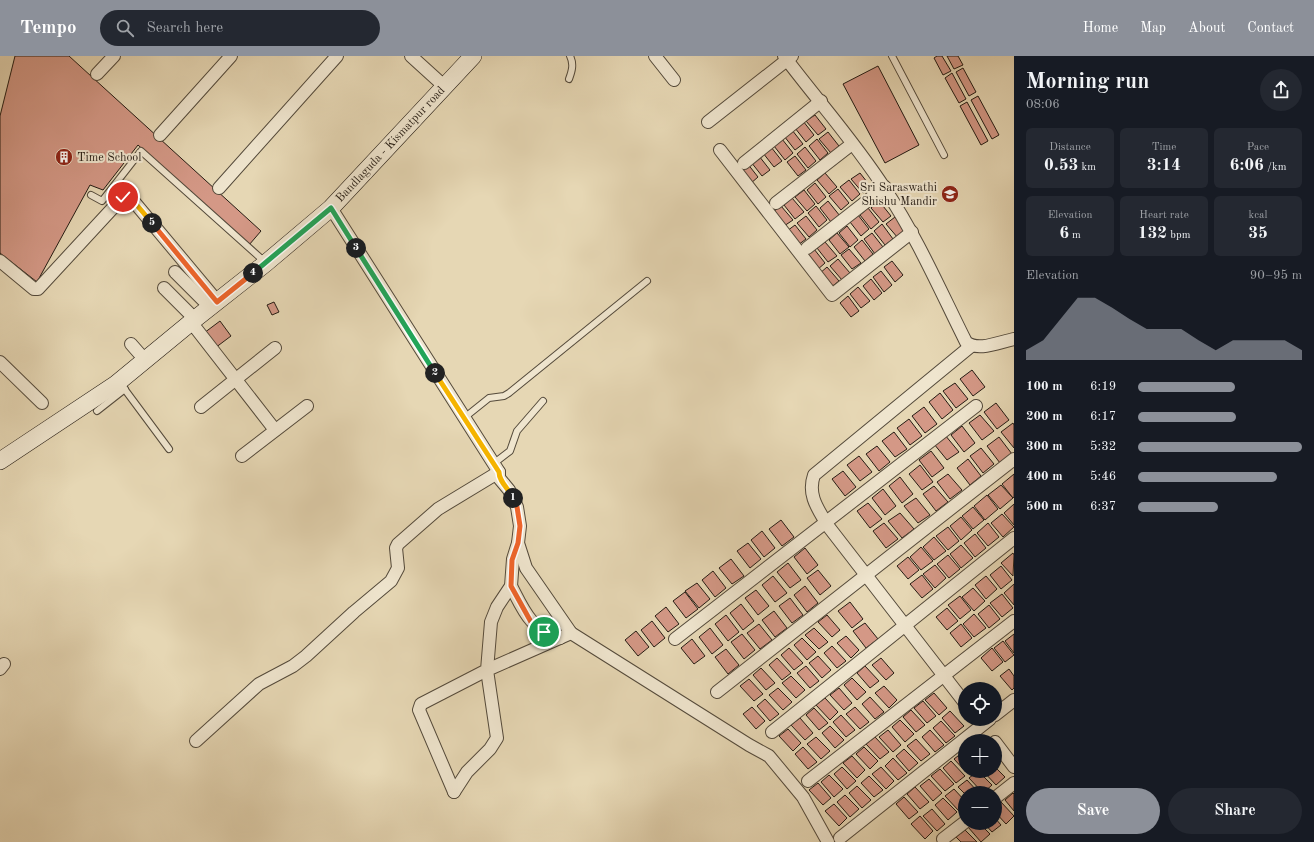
<!DOCTYPE html>
<html lang="en">
<head>
<meta charset="utf-8">
<style>
  body { margin:0; font-family:"Old Standard TT",serif; background:#242831; color:#f1f3f6; height:100vh; display:flex; flex-direction:column; font-size:15px; white-space:nowrap }
  * { box-sizing:border-box; margin:0 }
  p { font-size:13px; color:#9ea1a6 }
  .icon { flex:none; width:22px; height:22px; fill:none; stroke:currentColor; stroke-width:2; stroke-linecap:round; stroke-linejoin:round }
  .map { position:relative; flex:1; overflow:hidden }
  .sheet { display:flex; flex-direction:column; background:#171b24; width:300px }
  .sheet>* { flex:none }
  .tools { position:absolute; left:958px; top:626px; display:grid; gap:8px }
  .tools a { display:grid; place-items:center; width:44px; height:44px; border-radius:50%; background:#171b24; box-shadow:0 4px 16px #0002; font-size:20px }
  .pin { position:absolute; display:grid; place-items:center; width:34px; height:34px; color:#fff; margin:-17px; border:2px solid #fff; border-radius:50%; box-shadow:0 1px 4px #0007 }
  .km { position:absolute; width:20px; height:20px; margin:-10px; border-radius:50%; background:#222; color:#fff; font-size:11px; line-height:20px; text-align:center }
  .round { display:grid; place-items:center; flex:none; width:42px; height:42px; border-radius:21px; background:#242831 }
  .head { display:flex; align-items:center; justify-content:space-between; height:68px; padding:0 12px }
  h1 { font-size:22px; font-weight:700; line-height:30px }
  .metrics { display:grid; grid-template-columns:repeat(3,1fr); gap:6px; height:68px; padding:4px 12px }
  .metrics div { display:grid; align-content:center; border-radius:6px; background:#242831; text-align:center }
  .metrics b { font-size:17px; font-weight:700 }
  .metrics small { font-size:11px; font-weight:400 }
  .metrics p { font-size:11px }
  .chart { height:112px; padding:8px 12px }
  .chart p { display:flex; justify-content:space-between }
  .chart svg { width:100%; height:72px; margin-top:4px; fill:#8c9099; opacity:.7 }
  .button { display:flex; gap:8px; margin-top:auto; padding:8px 12px }
  .button a { flex:1; height:46px; border-radius:24px; background:#8c9099; color:#fff; font-size:16px; font-weight:700; line-height:46px; text-align:center }
  .button a+a { background:#242831; color:#f1f3f6 }
  ul { padding:0 12px; list-style:none; font-size:13px }
  li { display:grid; grid-template-columns:64px 48px 1fr; align-items:center; height:30px }
  li i { height:10px; border-radius:5px; background:#8c9099 }
  header { display:flex; align-items:center; gap:24px; box-sizing:border-box; height:56px; padding:0 20px; background:#8c9099; color:#fff }
  header strong { font-size:19px }
  nav { display:flex; gap:22px; margin-inline-start:auto; font-size:14px }
  .search { width:280px; height:36px; background:#242831; display:flex; align-items:center; gap:10px; box-sizing:border-box; padding:0 14px; border-radius:22px; color:#9ea1a6; font-size:15px }
  main { display:flex; flex:1; min-height:0 }
  .map>svg:first-child { display:block }
  .building { fill:#d49886; stroke:#241b13 }
  .lines { fill:none; stroke-linecap:round; stroke-linejoin:round }
  .lane-casing { stroke:#544a3b; stroke-width:8 }
  .street-casing { stroke:#544a3b; stroke-width:14 }
  .secondary-casing { stroke:#241b13; stroke-width:18 }
  .lane { stroke:#efe5ce; stroke-width:6 }
  .street { stroke:#efe5ce; stroke-width:12 }
  .secondary { stroke:#efe5ce; stroke-width:17 }
  .split-1-casing { stroke:#fff; stroke-width:8 }
  .split-2-casing { stroke:#fff; stroke-width:8 }
  .split-3-casing { stroke:#fff; stroke-width:8 }
  .split-4-casing { stroke:#fff; stroke-width:8 }
  .split-5-casing { stroke:#fff; stroke-width:8 }
  .split-6-casing { stroke:#fff; stroke-width:8 }
  .split-1 { stroke:#f0652b; stroke-width:5 }
  .split-2 { stroke:#f5b400; stroke-width:5 }
  .split-3 { stroke:#22a559; stroke-width:5 }
  .split-4 { stroke:#22a559; stroke-width:5 }
  .split-5 { stroke:#f0652b; stroke-width:5 }
  .split-6 { stroke:#f5b400; stroke-width:5 }
  .labels { text-anchor:middle; stroke-width:4; stroke-linejoin:round; paint-order:stroke }
  .street-label { font-size:12px; fill:#241b13; stroke:#efe5ce }
  .poi-label { font-size:12px; fill:#241b13; stroke:#efe5ce; text-anchor:start }
</style>
</head>
<body>
<header>
<strong>Tempo</strong>
<div class="search"><svg class="icon" aria-label="search" viewBox="0 0 24 24"><circle cx="10" cy="10" r="6"/><path d="M15 15l6 6"/></svg>Search here</div>
<nav><a>Home</a><a>Map</a><a>About</a><a>Contact</a></nav>
</header>
<main>
<div class="map">
<svg width="1014" height="786" viewBox="0 0 1014 786">
  <rect width="100%" height="100%" fill="#e6d7b4"/>
  <filter id="stains"><feTurbulence type="fractalNoise" baseFrequency=".005" numOctaves="4"/><feColorMatrix values="0 0 0 0 .2 0 0 0 0 .09 0 0 0 0 .02 0 0 0 .5 -.17"/></filter>
  <radialGradient id="worn" r=".72"><stop offset=".6" stop-color="#630" stop-opacity="0"/><stop offset="1" stop-color="#630" stop-opacity=".3"/></radialGradient>
  <!-- building -->
  <g class="building">
    <polygon points="15,0 69,0 261,175 249,189 138,89 103,134 90,129 37,226 0,197 0,60"/>
    <polygon points="937,0 942,0 951,15 943,19 934,2"/>
    <polygon points="947,0 958,0 963,9 954,13"/>
    <polygon points="878,10 919,89 885,107 843,28"/>
    <polygon points="963,12 976,36 969,40 956,16"/>
    <polygon points="952,17 966,43 959,47 945,22"/>
    <polygon points="978,40 999,79 992,83 971,44"/>
    <polygon points="967,46 988,85 981,89 960,50"/>
    <polygon points="815,59 826,73 818,79 806,65"/>
    <polygon points="803,65 814,79 806,86 795,72"/>
    <polygon points="792,74 803,88 795,94 784,80"/>
    <polygon points="828,76 839,90 831,97 819,83"/>
    <polygon points="782,83 793,97 785,104 774,90"/>
    <polygon points="817,83 828,97 820,104 809,90"/>
    <polygon points="771,91 782,105 774,111 763,97"/>
    <polygon points="805,91 816,105 808,112 797,98"/>
    <polygon points="759,100 770,114 762,120 751,106"/>
    <polygon points="795,100 806,114 798,120 787,106"/>
    <polygon points="747,107 758,121 750,128 739,114"/>
    <polygon points="825,117 837,131 829,138 817,124"/>
    <polygon points="860,117 871,131 863,137 851,123"/>
    <polygon points="849,124 860,138 852,145 840,131"/>
    <polygon points="815,127 826,141 818,148 807,134"/>
    <polygon points="838,133 849,147 841,154 829,140"/>
    <polygon points="804,134 815,148 807,155 795,141"/>
    <polygon points="792,142 804,156 795,163 784,149"/>
    <polygon points="828,145 840,160 831,166 820,152"/>
    <polygon points="879,145 891,160 883,166 871,152"/>
    <polygon points="781,150 793,164 784,170 773,156"/>
    <polygon points="816,150 827,164 819,171 808,157"/>
    <polygon points="868,152 879,166 871,173 860,159"/>
    <polygon points="858,159 869,173 861,180 850,166"/>
    <polygon points="806,160 817,174 809,181 797,167"/>
    <polygon points="895,161 906,175 898,182 886,168"/>
    <polygon points="882,168 893,183 885,189 874,175"/>
    <polygon points="795,169 806,183 798,189 787,175"/>
    <polygon points="847,170 858,184 850,191 839,177"/>
    <polygon points="837,177 849,191 840,198 829,184"/>
    <polygon points="872,177 883,191 875,198 864,183"/>
    <polygon points="862,184 873,198 865,205 854,191"/>
    <polygon points="825,186 837,200 828,206 817,192"/>
    <polygon points="814,193 825,207 817,214 805,200"/>
    <polygon points="849,193 861,207 852,213 841,199"/>
    <polygon points="838,203 850,217 842,224 830,210"/>
    <polygon points="892,205 903,219 895,226 884,211"/>
    <polygon points="827,211 839,225 830,232 819,218"/>
    <polygon points="881,215 892,229 884,236 873,221"/>
    <polygon points="871,223 882,237 874,244 863,230"/>
    <polygon points="858,231 870,245 861,252 850,238"/>
    <polygon points="848,240 859,255 851,261 840,247"/>
    <polygon points="274,246 279,256 272,259 267,249"/>
    <polygon points="220,265 231,280 215,292 204,277"/>
    <polygon points="972,314 985,331 973,340 960,323"/>
    <polygon points="955,327 968,343 956,352 943,335"/>
    <polygon points="940,337 953,354 942,363 929,346"/>
    <polygon points="996,347 1009,364 997,373 984,356"/>
    <polygon points="924,351 937,368 925,377 912,360"/>
    <polygon points="980,359 994,375 982,384 969,367"/>
    <polygon points="909,363 922,380 910,389 897,372"/>
    <polygon points="1013,367 1014,369 1014,392 1001,376"/>
    <polygon points="962,370 975,387 964,396 951,379"/>
    <polygon points="894,376 907,393 895,401 882,385"/>
    <polygon points="945,379 959,396 947,404 934,388"/>
    <polygon points="999,381 1012,398 1000,407 987,390"/>
    <polygon points="877,390 890,406 879,415 866,398"/>
    <polygon points="981,392 994,408 983,417 970,400"/>
    <polygon points="931,395 944,412 932,421 919,404"/>
    <polygon points="859,400 872,416 860,425 847,409"/>
    <polygon points="968,403 981,420 970,429 957,412"/>
    <polygon points="920,409 933,426 922,434 909,418"/>
    <polygon points="843,415 856,431 845,440 832,423"/>
    <polygon points="948,418 962,434 950,443 937,426"/>
    <polygon points="1014,418 1014,441 1013,442 1002,428"/>
    <polygon points="900,421 913,438 902,447 889,430"/>
    <polygon points="1001,429 1013,442 1000,453 988,439"/>
    <polygon points="934,430 948,446 936,455 923,438"/>
    <polygon points="883,433 896,450 885,459 872,442"/>
    <polygon points="987,439 998,453 985,464 974,450"/>
    <polygon points="916,442 930,459 918,467 904,450"/>
    <polygon points="868,447 882,463 870,472 857,455"/>
    <polygon points="1014,448 1014,469 1004,457"/>
    <polygon points="973,451 984,464 973,473 962,460"/>
    <polygon points="900,457 914,473 902,482 888,465"/>
    <polygon points="1002,458 1014,471 1003,481 991,467"/>
    <polygon points="961,461 972,474 961,484 950,470"/>
    <polygon points="781,464 794,481 782,490 769,473"/>
    <polygon points="884,467 898,483 886,492 873,475"/>
    <polygon points="988,467 999,481 988,490 977,477"/>
    <polygon points="948,471 959,485 948,494 936,480"/>
    <polygon points="762,475 775,492 764,501 751,484"/>
    <polygon points="975,478 986,492 975,501 964,487"/>
    <polygon points="934,481 946,495 934,504 923,491"/>
    <polygon points="748,487 761,503 750,512 737,495"/>
    <polygon points="961,489 973,502 961,512 950,498"/>
    <polygon points="921,491 933,505 921,514 910,501"/>
    <polygon points="805,492 818,509 807,518 794,501"/>
    <polygon points="1013,497 1014,499 1013,520 1001,507"/>
    <polygon points="948,499 960,513 949,522 937,508"/>
    <polygon points="908,501 919,514 908,523 897,510"/>
    <polygon points="731,503 744,520 732,528 719,512"/>
    <polygon points="788,507 801,524 790,532 777,516"/>
    <polygon points="935,509 946,522 935,532 923,518"/>
    <polygon points="1001,510 1012,524 1001,533 990,519"/>
    <polygon points="818,514 831,530 820,539 807,522"/>
    <polygon points="713,515 726,532 715,541 702,524"/>
    <polygon points="922,519 933,533 922,542 910,528"/>
    <polygon points="773,520 787,537 775,546 762,529"/>
    <polygon points="986,520 997,533 986,543 975,529"/>
    <polygon points="697,527 710,543 699,552 685,535"/>
    <polygon points="1014,528 1014,549 1004,537"/>
    <polygon points="805,530 818,547 807,556 794,539"/>
    <polygon points="973,532 985,545 974,555 962,541"/>
    <polygon points="756,534 769,550 758,559 745,542"/>
    <polygon points="685,536 698,553 686,562 673,545"/>
    <polygon points="1002,538 1013,552 1002,561 990,547"/>
    <polygon points="960,540 971,554 960,563 948,549"/>
    <polygon points="790,542 803,559 792,567 779,550"/>
    <polygon points="850,546 863,563 852,572 838,555"/>
    <polygon points="741,548 754,565 743,574 730,557"/>
    <polygon points="989,549 1000,563 989,572 978,558"/>
    <polygon points="666,551 679,568 668,576 655,560"/>
    <polygon points="947,552 958,565 947,574 936,561"/>
    <polygon points="774,555 787,572 775,581 762,564"/>
    <polygon points="974,558 986,572 974,581 963,568"/>
    <polygon points="726,559 739,576 728,585 715,568"/>
    <polygon points="827,559 840,574 832,581 818,566"/>
    <polygon points="652,565 665,582 654,591 641,574"/>
    <polygon points="865,567 878,583 866,592 853,575"/>
    <polygon points="759,568 772,584 760,593 747,577"/>
    <polygon points="961,568 972,582 961,591 950,577"/>
    <polygon points="710,572 723,589 712,598 699,581"/>
    <polygon points="814,572 828,586 819,593 805,579"/>
    <polygon points="636,575 649,591 638,600 625,584"/>
    <polygon points="742,578 755,594 744,603 731,586"/>
    <polygon points="1014,578 1014,597 1005,585"/>
    <polygon points="846,580 859,594 851,602 837,587"/>
    <polygon points="802,582 816,596 807,604 794,589"/>
    <polygon points="692,583 705,600 694,608 681,592"/>
    <polygon points="1003,585 1014,599 1005,606 994,592"/>
    <polygon points="832,590 846,605 837,612 824,597"/>
    <polygon points="789,592 803,607 794,614 781,599"/>
    <polygon points="992,592 1003,606 992,615 981,602"/>
    <polygon points="726,593 739,609 728,618 715,601"/>
    <polygon points="818,600 831,614 822,622 809,607"/>
    <polygon points="777,602 791,617 782,624 769,609"/>
    <polygon points="881,602 894,617 886,624 872,609"/>
    <polygon points="806,610 819,625 810,632 797,617"/>
    <polygon points="865,610 879,625 870,632 857,617"/>
    <polygon points="761,612 775,627 766,634 753,619"/>
    <polygon points="1009,613 1014,620 1014,632 1012,634 1000,620"/>
    <polygon points="791,620 805,634 796,642 782,627"/>
    <polygon points="852,622 866,636 857,644 844,629"/>
    <polygon points="749,623 763,638 754,645 740,630"/>
    <polygon points="884,630 897,644 889,652 875,637"/>
    <polygon points="778,632 792,646 783,654 769,639"/>
    <polygon points="839,632 852,647 844,654 830,639"/>
    <polygon points="934,637 947,652 939,659 925,644"/>
    <polygon points="870,641 884,656 875,663 862,648"/>
    <polygon points="825,642 838,656 830,664 816,649"/>
    <polygon points="765,643 779,658 770,665 757,650"/>
    <polygon points="923,645 936,660 927,667 914,652"/>
    <polygon points="752,651 765,665 756,673 743,658"/>
    <polygon points="855,651 869,666 860,673 846,658"/>
    <polygon points="814,652 828,667 819,674 806,659"/>
    <polygon points="911,654 925,669 916,676 903,661"/>
    <polygon points="950,655 964,670 955,677 942,662"/>
    <polygon points="841,659 855,674 846,681 833,666"/>
    <polygon points="800,662 813,677 805,684 791,669"/>
    <polygon points="900,664 914,678 905,686 892,671"/>
    <polygon points="941,665 955,680 946,687 933,672"/>
    <polygon points="830,670 844,684 835,692 822,677"/>
    <polygon points="788,673 801,687 793,695 779,680"/>
    <polygon points="888,674 901,689 893,696 879,681"/>
    <polygon points="930,674 944,689 935,696 922,681"/>
    <polygon points="816,681 830,695 821,703 807,688"/>
    <polygon points="875,681 889,696 880,703 866,688"/>
    <polygon points="916,683 930,698 921,705 907,690"/>
    <polygon points="803,691 817,706 808,713 795,698"/>
    <polygon points="864,691 878,705 870,713 856,698"/>
    <polygon points="904,693 918,707 909,715 896,700"/>
    <polygon points="963,696 965,698 965,715 954,703"/>
    <polygon points="852,700 865,714 857,722 843,707"/>
    <polygon points="893,702 907,717 898,724 885,710"/>
    <polygon points="951,705 965,720 956,727 943,712"/>
    <polygon points="842,711 856,725 847,733 834,718"/>
    <polygon points="881,711 894,725 886,733 872,718"/>
    <polygon points="995,711 1005,721 996,729 983,715 995,715"/>
    <polygon points="940,713 954,728 945,735 931,720"/>
    <polygon points="978,715 992,729 983,737 969,722"/>
    <polygon points="829,719 843,733 834,741 821,726"/>
    <polygon points="869,720 883,734 874,741 861,727"/>
    <polygon points="929,723 942,737 933,745 920,730"/>
    <polygon points="967,724 979,737 965,737 965,738 958,731"/>
    <polygon points="818,727 831,742 823,749 809,734"/>
    <polygon points="857,730 871,744 862,752 849,737"/>
    <polygon points="915,731 929,746 920,753 907,738"/>
    <polygon points="954,733 965,745 965,750 959,755 945,740"/>
    <polygon points="1013,737 1014,738 1014,755 1005,744"/>
    <polygon points="845,739 859,753 850,761 837,746"/>
    <polygon points="904,741 918,756 909,763 896,748"/>
    <polygon points="943,742 957,756 948,764 935,749"/>
    <polygon points="1001,746 1014,760 1006,768 995,756 995,751"/>
    <polygon points="834,748 847,762 839,770 825,755"/>
    <polygon points="932,753 945,768 937,775 923,760"/>
    <polygon points="920,760 933,775 925,783 911,768"/>
    <polygon points="995,762 1001,769 992,776 984,767 995,767"/>
    <polygon points="972,767 979,767 990,778 981,786 968,771"/>
    <polygon points="965,774 977,786 961,786 956,781"/>
  </g>
  <g class="lines">
    <defs>
      <g id="lane">
        <polyline points="892,0 944,99"/>
        <path d="M569 23C572 15 574 8 570 0"/>
        <polyline points="91,139 102,145 141,95 265,206"/>
        <polyline points="120,327 169,393"/>
        <polyline points="97,355 125,333"/>
        <polyline points="464,362 489,342 504,340 509,337 647,225"/>
        <polyline points="493,408 510,395 517,375 543,345"/>
      </g>
      <g id="street">
        <polyline points="411,0 444,30"/>
        <polyline points="655,0 674,24"/>
        <path d="M784 0C817 44 855 86 885 133 917 181 940 234 966 286 978 296 999 286 1014 283"/>
        <polyline points="97,18 114,0"/>
        <polyline points="708,66 792,0"/>
        <polyline points="160,79 231,0"/>
        <polyline points="720,94 832,239 912,176"/>
        <polyline points="744,107 821,45"/>
        <polyline points="219,132 337,0"/>
        <polyline points="776,147 852,88"/>
        <polyline points="331,152 499,416 499,422 509,434 517,451 520,470 518,487 526,512 571,577 487,614 497,682 490,693 467,716 454,736"/>
        <polyline points="807,192 885,131"/>
        <polyline points="0,205 34,233 38,233 123,141 130,141 217,245"/>
        <polyline points="175,216 210,251"/>
        <polyline points="164,232 195,263"/>
        <polyline points="191,266 275,374"/>
        <polyline points="131,288 145,304"/>
        <polyline points="0,306 42,347"/>
        <polyline points="201,351 275,292"/>
        <polyline points="242,400 307,350"/>
        <path d="M511 530C525 557 529 571 560 582"/>
        <polyline points="571,577 749,689 769,700 803,741 828,786"/>
        <polyline points="675,583 976,350"/>
        <polyline points="0,613 4,608"/>
        <polyline points="717,636 1014,403"/>
        <path d="M965 647 828 470C818 453 807 439 814 419L971 290"/>
        <polyline points="995,659 1014,644"/>
        <polyline points="772,676 1014,482"/>
        <polyline points="196,685 259,628 293,610 306,600 354,556 391,525 398,512 396,492 398,488 438,453 499,416"/>
        <polyline points="995,686 1014,711"/>
        <polyline points="808,725 1014,565"/>
        <polyline points="454,736 419,654 421,648 487,614 491,566 497,551 511,530 513,503 518,487"/>
        <polyline points="995,742 1014,727"/>
        <polyline points="840,782 990,663"/>
        <polyline points="943,783 965,766"/>
      </g>
      <polyline id="secondary" points="0,405 116,328 195,263 266,207 331,152 473,0"/>
    </defs>
    <!-- lane casing -->
    <use href="#lane" class="lane-casing"/>
    <!-- street casing -->
    <use href="#street" class="street-casing"/>
    <!-- secondary casing -->
    <use href="#secondary" class="secondary-casing"/>
    <!-- lane -->
    <use href="#lane" class="lane"/>
    <!-- street -->
    <use href="#street" class="street"/>
    <!-- secondary -->
    <use href="#secondary" class="secondary"/>
  </g>
  <g class="lines">
    <defs>
      <polyline id="split-1" points="513,442 517,451 520,470 518,487 512,504 511,530 531,566 544,576"/>
      <path id="split-2" d="M435 317 499 416C499 426 509 433 513 442"/>
      <polyline id="split-3" points="356,192 435,317"/>
      <polyline id="split-4" points="253,217 331,152 356,192"/>
      <polyline id="split-5" points="152,167 217,246 253,217"/>
      <polyline id="split-6" points="123,141 130,141 152,167"/>
    </defs>
    <!-- split-1 casing -->
    <use href="#split-1" class="split-1-casing"/>
    <!-- split-2 casing -->
    <use href="#split-2" class="split-2-casing"/>
    <!-- split-3 casing -->
    <use href="#split-3" class="split-3-casing"/>
    <!-- split-4 casing -->
    <use href="#split-4" class="split-4-casing"/>
    <!-- split-5 casing -->
    <use href="#split-5" class="split-5-casing"/>
    <!-- split-6 casing -->
    <use href="#split-6" class="split-6-casing"/>
    <!-- split-1 -->
    <use href="#split-1" class="split-1"/>
    <!-- split-2 -->
    <use href="#split-2" class="split-2"/>
    <!-- split-3 -->
    <use href="#split-3" class="split-3"/>
    <!-- split-4 -->
    <use href="#split-4" class="split-4"/>
    <!-- split-5 -->
    <use href="#split-5" class="split-5"/>
    <!-- split-6 -->
    <use href="#split-6" class="split-6"/>
  </g>
  <!-- icons -->
  <defs>
    <symbol id="building-disc" viewBox="-11 -11 22 22"><circle r="9.5" fill="#8f2418" stroke="#efe5ce"/><path d="M-4-6H4V6H1V3H-1V6H-4ZM-2.5-4.3h1.7v1.8h-1.7ZM.8-4.3h1.7v1.8H.8ZM-2.5-1h1.7V.8h-1.7ZM.8-1h1.7V.8H.8Z" fill="#fff"/></symbol>
    <symbol id="school-disc" viewBox="-11 -11 22 22"><circle r="9.5" fill="#8f2418" stroke="#efe5ce"/><path d="M0-5L7-2L0 1L-7-2ZM-4 1L0 2.5L4 1V4Q0 6-4 4Z" fill="#fff"/></symbol>
  </defs>
  <g fill-rule="evenodd">
    <use href="#building-disc" x="54" y="91" width="20" height="20"/>
    <use href="#school-disc" x="940" y="128" width="20" height="20"/>
  </g>
  <g class="labels">
    <!-- street labels -->
    <g class="street-label">
      <text transform="translate(390 88) rotate(-47)" y="4">Bandlaguda - Kismatpur road</text>
    </g>
    <!-- poi labels -->
    <g class="poi-label">
      <text x="77" y="105">Time School</text>
      <text x="937" y="135" text-anchor="end">Sri Saraswathi<tspan x="937" dy="14">Shishu Mandir</tspan></text>
    </g>
  </g>
  <rect width="100%" height="100%" filter="url(#stains)"/>
  <rect width="100%" height="100%" fill="url(#worn)"/>
</svg>
<div class="tools">
<a><svg class="icon" aria-label="locate" viewBox="0 0 24 24"><circle cx="12" cy="12" r="6"/><path d="M12 2v4M12 18v4M2 12h4M18 12h4"/></svg></a>
<a>+</a>
<a>−</a>
</div>
<div class="pin" style="left:544px;top:576px;background:#1e9e55"><svg class="icon" aria-label="arrive" viewBox="0 0 24 24"><path d="M6 21V4h12l-3 4 3 4H6"/></svg></div>
<div class="pin" style="left:123px;top:141px;background:#d93025"><svg class="icon" aria-label="check" viewBox="0 0 24 24"><path d="M5 12l5 5 9-10"/></svg></div>
<b class="km" style="left:513px;top:442px">1</b>
<b class="km" style="left:435px;top:317px">2</b>
<b class="km" style="left:356px;top:192px">3</b>
<b class="km" style="left:253px;top:217px">4</b>
<b class="km" style="left:152px;top:167px">5</b>
</div>
<section class="sheet">
<div class="head"><div><h1>Morning run</h1><p>08:06</p></div><a class="round"><svg class="icon" aria-label="share" viewBox="0 0 24 24"><path d="M12 15V3M7 8l5-5 5 5M5 13v7h14v-7"/></svg></a></div>
<div class="metrics">
<div><p>Distance</p><b>0.53<small> km</small></b></div>
<div><p>Time</p><b>3:14</b></div>
<div><p>Pace</p><b>6:06<small> /km</small></b></div>
</div>
<div class="metrics">
<div><p>Elevation</p><b>6<small> m</small></b></div>
<div><p>Heart rate</p><b>132<small> bpm</small></b></div>
<div><p>kcal</p><b>35</b></div>
</div>
<div class="chart"><p><span>Elevation</span>90–95 m</p>
<svg viewBox="0 0 160 44" preserveAspectRatio="none"><path d="M0 44V38L10 32L20 19L30 6L40 6L50 12L60 19L70 25L80 25L90 25L100 32L110 38L120 32L130 32L140 32L150 32L160 38V44z"/></svg>
</div>
<ul>
<li><b>100 m</b>6:19<i style="width:59%"></i></li>
<li><b>200 m</b>6:17<i style="width:60%"></i></li>
<li><b>300 m</b>5:32<i style="width:100%"></i></li>
<li><b>400 m</b>5:46<i style="width:85%"></i></li>
<li><b>500 m</b>6:37<i style="width:49%"></i></li>
</ul>
<div class="button"><a>Save</a><a>Share</a></div>
</section>
</main>
</body>
</html>
